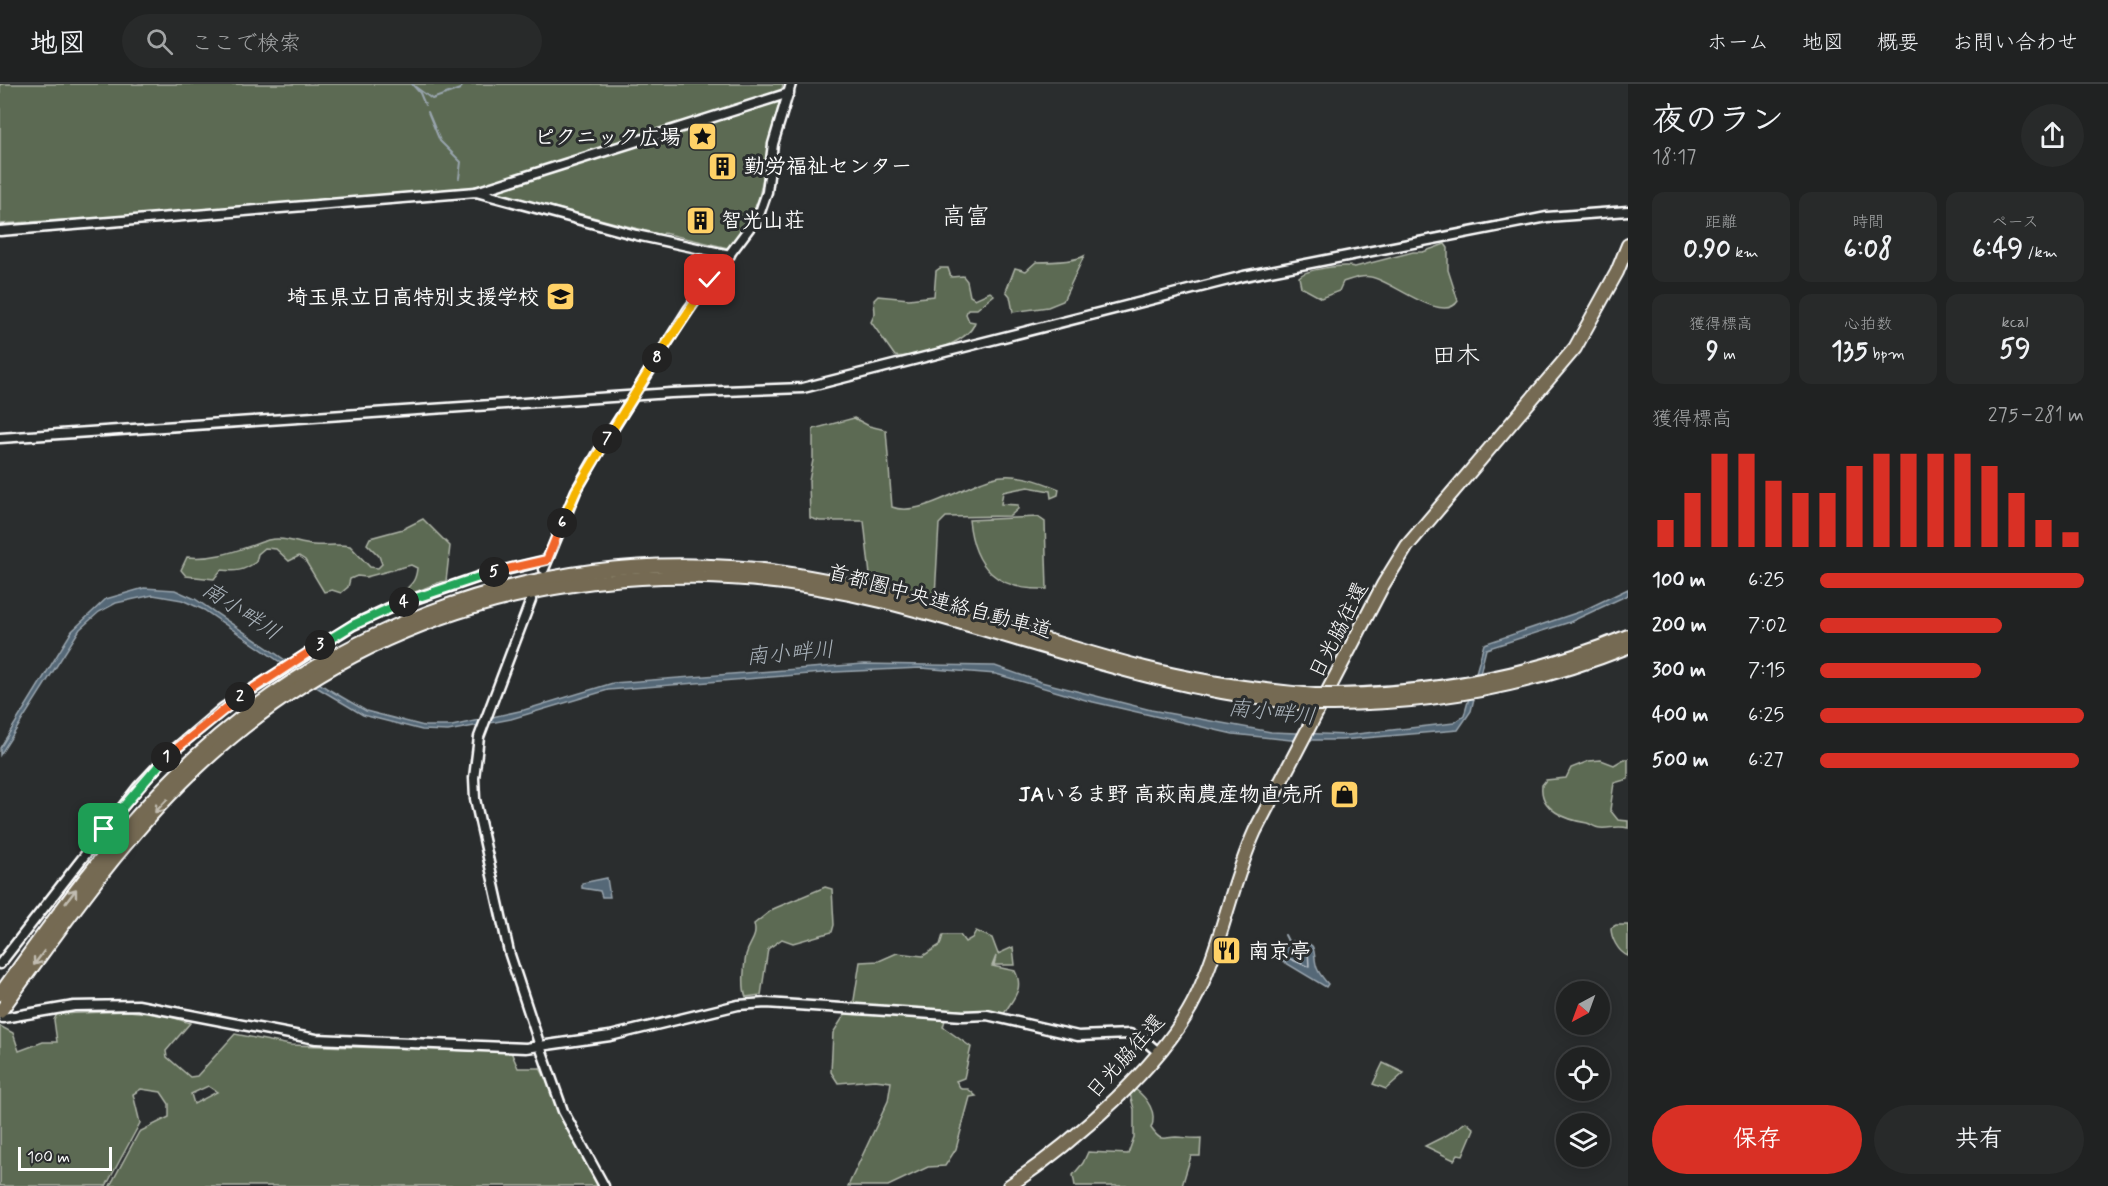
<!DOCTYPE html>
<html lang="ja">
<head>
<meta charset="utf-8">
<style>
  body { margin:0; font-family:Mynerve,"Klee One",sans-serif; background:#282a2a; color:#f1f3f6; height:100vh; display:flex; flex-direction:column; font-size:22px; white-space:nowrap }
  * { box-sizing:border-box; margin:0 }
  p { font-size:20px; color:#a2a4a5 }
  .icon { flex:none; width:33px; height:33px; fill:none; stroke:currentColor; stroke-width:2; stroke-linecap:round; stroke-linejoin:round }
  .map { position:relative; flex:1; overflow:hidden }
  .drawer { display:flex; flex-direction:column; background:#202222; width:480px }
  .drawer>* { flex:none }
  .needle { width:39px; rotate:221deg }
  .fabs { position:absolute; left:1556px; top:897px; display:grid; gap:12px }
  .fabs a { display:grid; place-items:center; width:54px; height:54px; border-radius:50%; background:#202222; box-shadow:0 3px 15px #0003,0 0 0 2px #3d3f40; font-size:30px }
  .scale { position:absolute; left:18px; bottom:15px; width:94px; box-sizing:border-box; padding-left:6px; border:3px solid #fff; border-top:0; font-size:16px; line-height:21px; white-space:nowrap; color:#fff; -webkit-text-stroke:4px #2a2d2e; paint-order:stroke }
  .pin { position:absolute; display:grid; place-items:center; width:51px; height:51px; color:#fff; margin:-26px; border-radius:12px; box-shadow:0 3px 9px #0006 }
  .km { position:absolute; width:30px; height:30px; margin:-15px; border-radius:50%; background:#222; color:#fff; font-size:16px; line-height:30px; text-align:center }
  .round { display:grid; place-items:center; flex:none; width:63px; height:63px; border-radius:32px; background:#282a2a }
  .headline { display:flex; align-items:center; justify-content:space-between; height:102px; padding:0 24px }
  h1 { font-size:33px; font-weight:800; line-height:45px }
  .stats { display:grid; grid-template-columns:repeat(3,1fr); gap:9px; height:102px; padding:6px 24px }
  .stats div { display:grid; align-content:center; border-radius:12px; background:#282a2a; text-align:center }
  .stats b { font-size:26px; font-weight:800 }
  .stats small { font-size:16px; font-weight:400 }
  .stats p { font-size:16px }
  .chart { height:168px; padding:12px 24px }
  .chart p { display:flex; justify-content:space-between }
  .chart svg { width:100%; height:108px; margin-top:6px; stroke:#d93025; stroke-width:6 }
  .button { display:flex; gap:12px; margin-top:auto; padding:12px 24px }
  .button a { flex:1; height:69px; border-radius:36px; background:#d93025; color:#fff; font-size:24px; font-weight:800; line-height:69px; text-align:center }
  .button a+a { background:#282a2a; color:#f1f3f6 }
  ul { padding:0 24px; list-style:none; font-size:20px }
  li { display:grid; grid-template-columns:96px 72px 1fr; align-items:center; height:45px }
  li i { height:15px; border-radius:8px; background:#d93025 }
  header { display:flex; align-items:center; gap:36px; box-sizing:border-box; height:84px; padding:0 30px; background:#202222; border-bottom:2px solid #3d3f40 }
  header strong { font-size:28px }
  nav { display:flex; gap:33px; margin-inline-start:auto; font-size:21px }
  .search { width:420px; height:54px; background:#282a2a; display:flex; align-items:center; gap:15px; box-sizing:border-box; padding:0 21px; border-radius:33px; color:#a2a4a5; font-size:22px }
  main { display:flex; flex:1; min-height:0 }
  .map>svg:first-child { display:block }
  .green { fill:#5c6a52; stroke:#aeb4a8; stroke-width:1.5; fill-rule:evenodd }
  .water { fill:#546777; stroke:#98a4ad; stroke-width:1.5 }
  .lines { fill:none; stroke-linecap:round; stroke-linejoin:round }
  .shore { stroke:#bbc2c9; stroke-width:1.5 }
  .stream { stroke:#98a4ad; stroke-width:2 }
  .tertiary-casing { stroke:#fff; stroke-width:13 }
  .trunk-casing { stroke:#fff; stroke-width:16 }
  .motorway-casing { stroke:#fff; stroke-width:16 }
  .tertiary { stroke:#2a2d2e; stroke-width:8 }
  .trunk { stroke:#756b52; stroke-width:12 }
  .motorway { stroke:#756b52; stroke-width:12 }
  .motorway-bridge-casing { stroke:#fff; stroke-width:16; stroke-linecap:butt }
  .motorway-bridge { stroke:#756b52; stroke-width:12 }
  .oneway { stroke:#c1bcb1 }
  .split-1-casing { stroke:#fff; stroke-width:12 }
  .split-2-casing { stroke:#fff; stroke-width:12 }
  .split-3-casing { stroke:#fff; stroke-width:12 }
  .split-4-casing { stroke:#fff; stroke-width:12 }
  .split-5-casing { stroke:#fff; stroke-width:12 }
  .split-6-casing { stroke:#fff; stroke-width:12 }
  .split-7-casing { stroke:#fff; stroke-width:12 }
  .split-8-casing { stroke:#fff; stroke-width:12 }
  .split-9-casing { stroke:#fff; stroke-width:12 }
  .split-1 { stroke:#22a559; stroke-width:8 }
  .split-2 { stroke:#f0652b; stroke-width:8 }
  .split-3 { stroke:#f0652b; stroke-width:8 }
  .split-4 { stroke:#22a559; stroke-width:8 }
  .split-5 { stroke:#22a559; stroke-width:8 }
  .split-6 { stroke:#f0652b; stroke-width:8 }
  .split-7 { stroke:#f5b400; stroke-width:8 }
  .split-8 { stroke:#f5b400; stroke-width:8 }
  .split-9 { stroke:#f5b400; stroke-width:8 }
  .labels { text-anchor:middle; stroke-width:6; stroke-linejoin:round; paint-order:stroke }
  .poi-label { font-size:21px; font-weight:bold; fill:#fff; stroke:#2a2d2e; text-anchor:end }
  .street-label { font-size:21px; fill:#fff; stroke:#2a2d2e }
  .water-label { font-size:22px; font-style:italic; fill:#aab3bb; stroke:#2a2d2e }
  .quarter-label { font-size:24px; fill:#fff; stroke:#2a2d2e }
</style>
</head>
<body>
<header>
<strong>地図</strong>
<div class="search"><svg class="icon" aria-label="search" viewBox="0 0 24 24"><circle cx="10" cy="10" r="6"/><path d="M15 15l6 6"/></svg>ここで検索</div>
<nav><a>ホーム</a><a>地図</a><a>概要</a><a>お問い合わせ</a></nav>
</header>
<main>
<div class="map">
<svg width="1628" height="1102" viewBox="0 0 1628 1102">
  <rect width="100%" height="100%" fill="#2a2d2e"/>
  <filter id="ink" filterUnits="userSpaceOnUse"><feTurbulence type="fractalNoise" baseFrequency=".0167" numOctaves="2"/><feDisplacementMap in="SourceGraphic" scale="12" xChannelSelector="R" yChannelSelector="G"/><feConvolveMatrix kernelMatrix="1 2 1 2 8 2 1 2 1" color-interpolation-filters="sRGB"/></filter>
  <g filter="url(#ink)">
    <!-- green -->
    <g class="green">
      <polygon points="0,0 783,0 759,113 751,135 728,164 664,149 662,151 495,108 0,140"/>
      <path d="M1445 160 1448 164V186L1458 217C1443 241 1391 196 1371 193 1362 191 1352 195 1343 198L1339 207 1321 214 1301 203 1299 193C1306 185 1344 180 1355 183L1413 168H1423Z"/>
      <path d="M1084 172 1063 217 1048 223 1013 228 1010 212 1006 207 1015 184 1026 187 1036 178C1047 178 1073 178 1084 172Z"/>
      <path d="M940 184H948L951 193 963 192 967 197 970 212 975 215 990 208 994 211 977 225H968L966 230 969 237 975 238C970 259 914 276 895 272L871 238 875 229 874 216 878 212 909 215 934 212 936 187Z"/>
      <path d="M854 334 869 342 886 346 892 423C919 434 965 401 992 394 1013 387 1040 397 1059 405L1058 411 1051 414 1050 407 1028 403 1003 408 1001 420 1018 421V425L1010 432 946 433 939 440 935 512 871 500 864 437H820L810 434 809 397 813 376V345Z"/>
      <path d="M1038 433 1045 438 1047 505C997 507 974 484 969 436Z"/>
      <path d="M423 435 450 462 446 497C431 499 421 508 407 510L405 506C413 499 416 495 417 484L411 481 366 493 357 492 350 495 348 503 341 509 332 506 324 508 305 476 299 472 289 477 276 465 265 464 258 470 256 478C243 487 236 488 221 486L214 495 186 492 181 486 187 473C217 476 240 465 268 456 284 452 298 460 313 461 326 462 337 460 350 462L370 483 378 484 382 480 379 472 367 460 370 454 403 445Z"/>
      <path d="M1624 675H1628V695L1614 699 1610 726 1618 736 1628 737V744C1617 741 1610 745 1600 744 1595 744 1591 740 1587 739 1567 736 1539 726 1542 701L1546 696 1566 694 1571 684 1589 677 1601 676 1614 681Z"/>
      <path d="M825 803 832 805 834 841 832 848 793 859 782 855 768 865 761 911 746 913C742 904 744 881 746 871 749 858 758 854 754 840L773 825Z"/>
      <path d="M1616 841H1628V872C1618 868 1611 854 1611 844Z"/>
      <path d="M976 847 992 854 998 870 1013 863 1015 881H994L996 872 992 882 1015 887C1025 906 1012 915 1004 930L981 926 947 929 943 943 971 963 964 994 956 997 961 1005H968L976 1012 970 1013 956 1065 945 1082 928 1083 888 1102H848L888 1017 891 998 875 996 838 999 831 988 833 949 854 916 860 878 879 877 897 869 923 872 940 861 943 851H960L965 858 972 854Z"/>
      <path d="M129 927 165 931 190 939 166 967 167 973 190 993 197 992 235 950 290 961 511 968 518 984H540L602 1102H110L139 1048 169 1033V1020L161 1008 141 1005 133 1010 140 1039 106 1102H0V942L13 949 19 967 43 958H57L54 936 57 930ZM208 1002 217 1008 194 1020 191 1010Z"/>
      <polygon points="1383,979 1404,989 1386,1005 1373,1000"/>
      <path d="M1135 1005C1147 1014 1158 1029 1151 1044 1161 1058 1161 1054 1176 1053 1184 1053 1192 1055 1201 1054L1200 1072H1191L1182 1102H1075L1073 1091 1083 1079 1088 1068 1128 1070 1134 1053V1025L1130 1010Z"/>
      <polygon points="1466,1038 1474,1045 1463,1071 1458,1070 1454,1076 1425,1062 1447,1051"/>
    </g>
    <!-- water -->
    <g class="water">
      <polygon points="144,504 175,506 195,515 328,605 366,627 424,642 452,642 524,626 613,599 863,580 995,582 1041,598 1151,626 1271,648 1348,651 1454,639 1464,632 1484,560 1582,527 1628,505 1628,511 1570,538 1486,565 1471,627 1458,646 1341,656 1291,656 1233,650 1089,617 996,590 921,584 835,588 608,606 511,635 448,647 422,646 363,631 318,604 204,526 182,516 153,511 116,519 99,528 80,545 0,671 0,664 72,547 106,515"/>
      <polygon points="607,794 610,813 602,813 600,807 582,804 582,799"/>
      <path d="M1293 857 1299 861C1319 855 1312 871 1317 884 1319 890 1324 895 1328 900L1326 903 1281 876C1279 868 1286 861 1293 857Z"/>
    </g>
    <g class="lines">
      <!-- shore -->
      <polygon class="shore" points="1291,865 1308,866 1309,883 1288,874"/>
      <!-- stream -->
      <g class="stream">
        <polyline points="412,0 420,9 425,21"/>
        <polyline points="414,2 432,15 460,5 464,0"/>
        <polyline points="428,28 440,57 461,78 459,94"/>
        <polyline points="1285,851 1289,859"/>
      </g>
      <defs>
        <g id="tertiary">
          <polyline points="476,108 789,9"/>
          <polyline points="0,147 476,108 636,151 730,171"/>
          <polyline points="0,354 671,309 803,304 1244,192 1547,133 1628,127"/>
          <polyline points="544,485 576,407 599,367 688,226 759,131 767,108 773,60 791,0"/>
          <polyline points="531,516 479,653 474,694 475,715 509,868 540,962 563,1027 604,1102"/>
          <polyline points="0,880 138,703 169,670 223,624 353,541 389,524 484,491 547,476"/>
          <polyline points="3,934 74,922 138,921 316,955 526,964 610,952 738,921 766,919 963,932 987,931 1078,952 1130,950 1143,955 1158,968"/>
        </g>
        <path id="trunk" d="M1009 1102C1071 1060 1165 980 1197 911 1222 858 1231 800 1255 747L1383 501 1407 462 1575 264 1617 188 1628 161"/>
        <g id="motorway">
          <path d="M1337 611C1439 609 1534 591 1628 552"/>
          <path d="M1332 620C1435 620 1533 601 1628 563"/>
          <path d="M0 910C54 835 107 760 173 694 317 548 526 468 731 483 780 486 830 496 878 507 968 529 1055 561 1145 584 1201 598 1257 606 1315 611"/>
          <path d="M0 928C60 845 119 759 193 688 379 509 633 456 881 517 1025 553 1161 608 1310 620"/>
        </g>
      </defs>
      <!-- tertiary casing -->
      <use href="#tertiary" class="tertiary-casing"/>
      <!-- trunk casing -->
      <use href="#trunk" class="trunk-casing"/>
      <!-- motorway casing -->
      <use href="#motorway" class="motorway-casing"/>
      <!-- tertiary -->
      <use href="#tertiary" class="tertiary"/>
      <!-- trunk -->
      <use href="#trunk" class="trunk"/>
      <!-- motorway -->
      <use href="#motorway" class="motorway"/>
      <defs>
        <g id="motorway-bridge">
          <polyline points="1315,611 1337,611"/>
          <polyline points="1310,620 1332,620"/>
        </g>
      </defs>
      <!-- motorway-bridge casing -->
      <use href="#motorway-bridge" class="motorway-bridge-casing"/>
      <!-- motorway-bridge -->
      <use href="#motorway-bridge" class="motorway-bridge"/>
    </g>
    <!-- one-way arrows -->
    <defs><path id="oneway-shaft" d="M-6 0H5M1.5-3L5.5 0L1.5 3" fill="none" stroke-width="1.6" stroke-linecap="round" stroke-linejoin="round" transform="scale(1.5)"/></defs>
    <g class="oneway">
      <use href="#oneway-shaft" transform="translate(161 722) rotate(133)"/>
      <use href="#oneway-shaft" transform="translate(71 812) rotate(-53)"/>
      <use href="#oneway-shaft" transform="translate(39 874) rotate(126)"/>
    </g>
  </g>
  <g class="lines" filter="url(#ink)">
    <defs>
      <polyline id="split-1" points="104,745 166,673"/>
      <polyline id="split-2" points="166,673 240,613"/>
      <polyline id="split-3" points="240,613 320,561"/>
      <polyline id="split-4" points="320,561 353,541 404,518"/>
      <polyline id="split-5" points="404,518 494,488"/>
      <polyline id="split-6" points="494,488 547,476 562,439"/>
      <polyline id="split-7" points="562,439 576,407 607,355"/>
      <polyline id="split-8" points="607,355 657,274"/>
      <polyline id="split-9" points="657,274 710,196"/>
    </defs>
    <!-- split-1 casing -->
    <use href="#split-1" class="split-1-casing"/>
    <!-- split-2 casing -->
    <use href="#split-2" class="split-2-casing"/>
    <!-- split-3 casing -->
    <use href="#split-3" class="split-3-casing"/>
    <!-- split-4 casing -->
    <use href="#split-4" class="split-4-casing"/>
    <!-- split-5 casing -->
    <use href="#split-5" class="split-5-casing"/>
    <!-- split-6 casing -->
    <use href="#split-6" class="split-6-casing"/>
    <!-- split-7 casing -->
    <use href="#split-7" class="split-7-casing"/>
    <!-- split-8 casing -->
    <use href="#split-8" class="split-8-casing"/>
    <!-- split-9 casing -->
    <use href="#split-9" class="split-9-casing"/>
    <!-- split-1 -->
    <use href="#split-1" class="split-1"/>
    <!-- split-2 -->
    <use href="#split-2" class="split-2"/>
    <!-- split-3 -->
    <use href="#split-3" class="split-3"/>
    <!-- split-4 -->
    <use href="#split-4" class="split-4"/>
    <!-- split-5 -->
    <use href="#split-5" class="split-5"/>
    <!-- split-6 -->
    <use href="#split-6" class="split-6"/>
    <!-- split-7 -->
    <use href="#split-7" class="split-7"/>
    <!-- split-8 -->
    <use href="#split-8" class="split-8"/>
    <!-- split-9 -->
    <use href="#split-9" class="split-9"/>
  </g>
  <!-- icons -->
  <defs>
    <symbol id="sight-square" viewBox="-11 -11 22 22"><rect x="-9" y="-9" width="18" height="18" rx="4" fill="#ffd166" stroke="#2a2d2e"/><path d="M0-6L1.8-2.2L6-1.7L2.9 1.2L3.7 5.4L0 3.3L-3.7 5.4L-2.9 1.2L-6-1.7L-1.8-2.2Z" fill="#111"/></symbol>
    <symbol id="building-square" viewBox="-11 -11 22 22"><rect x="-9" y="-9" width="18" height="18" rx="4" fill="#ffd166" stroke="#2a2d2e"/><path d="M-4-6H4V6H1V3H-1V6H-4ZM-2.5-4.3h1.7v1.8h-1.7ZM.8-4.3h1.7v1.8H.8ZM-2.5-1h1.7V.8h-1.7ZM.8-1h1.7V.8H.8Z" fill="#111"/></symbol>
    <symbol id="school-square" viewBox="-11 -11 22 22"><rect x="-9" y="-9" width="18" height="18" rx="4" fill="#ffd166" stroke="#2a2d2e"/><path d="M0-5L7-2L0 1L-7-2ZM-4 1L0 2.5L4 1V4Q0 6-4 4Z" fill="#111"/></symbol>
    <symbol id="shop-square" viewBox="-11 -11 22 22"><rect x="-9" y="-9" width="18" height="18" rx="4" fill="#ffd166" stroke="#2a2d2e"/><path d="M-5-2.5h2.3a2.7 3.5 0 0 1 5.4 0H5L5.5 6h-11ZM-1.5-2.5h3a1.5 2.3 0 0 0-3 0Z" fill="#111"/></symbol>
    <symbol id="restaurant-square" viewBox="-11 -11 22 22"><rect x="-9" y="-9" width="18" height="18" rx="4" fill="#ffd166" stroke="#2a2d2e"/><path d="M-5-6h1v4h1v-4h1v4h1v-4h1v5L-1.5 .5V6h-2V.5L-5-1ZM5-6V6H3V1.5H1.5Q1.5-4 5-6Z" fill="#111"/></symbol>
  </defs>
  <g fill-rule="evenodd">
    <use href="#sight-square" x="686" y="36" width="33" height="33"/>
    <use href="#building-square" x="706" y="66" width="33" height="33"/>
    <use href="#building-square" x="684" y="120" width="33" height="33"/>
    <use href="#school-square" x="544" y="196" width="33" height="33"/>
    <use href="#shop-square" x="1328" y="694" width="33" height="33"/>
    <use href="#restaurant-square" x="1210" y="850" width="33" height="33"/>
  </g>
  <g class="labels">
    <!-- poi labels -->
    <g class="poi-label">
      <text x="681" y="60">ピクニック広場</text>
      <text x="744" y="89" text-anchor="start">勤労福祉センター</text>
      <text x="721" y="143" text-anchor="start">智光山荘</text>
      <text x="539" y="220">埼玉県立日高特別支援学校</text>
      <text x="1323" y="717">JAいるま野 高萩南農産物直売所</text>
      <text x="1248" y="874" text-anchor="start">南京亭</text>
    </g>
    <!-- street labels -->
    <g class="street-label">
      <text transform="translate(940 517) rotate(15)" y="7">首都圏中央連絡自動車道</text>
      <text transform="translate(1338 546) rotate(-63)" y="7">日光脇往還</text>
      <text transform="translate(1125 972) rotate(-48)" y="7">日光脇往還</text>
    </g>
    <!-- water labels -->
    <g class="water-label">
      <text transform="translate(242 526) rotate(33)" y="8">南小畔川</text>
      <text transform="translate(790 568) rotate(-5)" y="8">南小畔川</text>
      <text transform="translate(1272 627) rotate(6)" y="8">南小畔川</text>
    </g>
    <!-- quarter labels -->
    <g class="quarter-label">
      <text x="966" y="140">高富</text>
      <text x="1456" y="279">田木</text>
    </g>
  </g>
</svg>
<div class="fabs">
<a><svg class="needle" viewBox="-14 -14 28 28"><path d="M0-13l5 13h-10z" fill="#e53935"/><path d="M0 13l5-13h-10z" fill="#a2a4a5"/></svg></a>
<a><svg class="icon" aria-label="locate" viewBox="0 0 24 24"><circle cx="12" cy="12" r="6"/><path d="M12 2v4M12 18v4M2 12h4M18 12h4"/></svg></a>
<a><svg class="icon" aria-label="layers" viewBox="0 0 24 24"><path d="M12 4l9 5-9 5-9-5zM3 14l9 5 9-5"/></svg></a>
</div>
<div class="scale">100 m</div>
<div class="pin" style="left:104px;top:745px;background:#1e9e55"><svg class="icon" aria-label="arrive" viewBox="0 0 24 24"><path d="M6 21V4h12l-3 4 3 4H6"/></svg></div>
<div class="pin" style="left:710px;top:196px;background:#d93025"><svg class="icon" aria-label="check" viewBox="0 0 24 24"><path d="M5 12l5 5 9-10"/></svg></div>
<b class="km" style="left:166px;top:673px">1</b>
<b class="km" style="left:240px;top:613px">2</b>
<b class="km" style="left:320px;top:561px">3</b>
<b class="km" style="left:404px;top:518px">4</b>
<b class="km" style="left:494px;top:488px">5</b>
<b class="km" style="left:562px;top:439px">6</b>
<b class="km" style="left:607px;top:355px">7</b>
<b class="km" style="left:657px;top:274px">8</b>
</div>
<section class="drawer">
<div class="headline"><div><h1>夜のラン</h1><p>18:17</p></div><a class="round"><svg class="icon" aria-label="share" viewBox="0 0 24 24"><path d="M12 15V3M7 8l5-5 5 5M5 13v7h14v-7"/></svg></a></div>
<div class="stats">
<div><p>距離</p><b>0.90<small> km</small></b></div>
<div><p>時間</p><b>6:08</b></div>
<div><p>ペース</p><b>6:49<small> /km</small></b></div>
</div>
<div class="stats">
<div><p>獲得標高</p><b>9<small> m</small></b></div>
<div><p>心拍数</p><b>135<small> bpm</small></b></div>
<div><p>kcal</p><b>59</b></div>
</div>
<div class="chart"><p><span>獲得標高</span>275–281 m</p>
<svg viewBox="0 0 160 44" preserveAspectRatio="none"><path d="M5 44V33M15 44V22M25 44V6M35 44V6M45 44V17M55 44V22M65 44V22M75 44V11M85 44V6M95 44V6M105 44V6M115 44V6M125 44V11M135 44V22M145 44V33M155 44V38"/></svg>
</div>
<ul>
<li><b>100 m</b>6:25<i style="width:100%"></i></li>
<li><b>200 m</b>7:02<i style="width:69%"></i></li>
<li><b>300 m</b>7:15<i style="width:61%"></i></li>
<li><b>400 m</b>6:25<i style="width:100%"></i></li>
<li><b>500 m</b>6:27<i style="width:98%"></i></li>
</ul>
<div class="button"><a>保存</a><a>共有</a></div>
</section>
</main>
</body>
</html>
